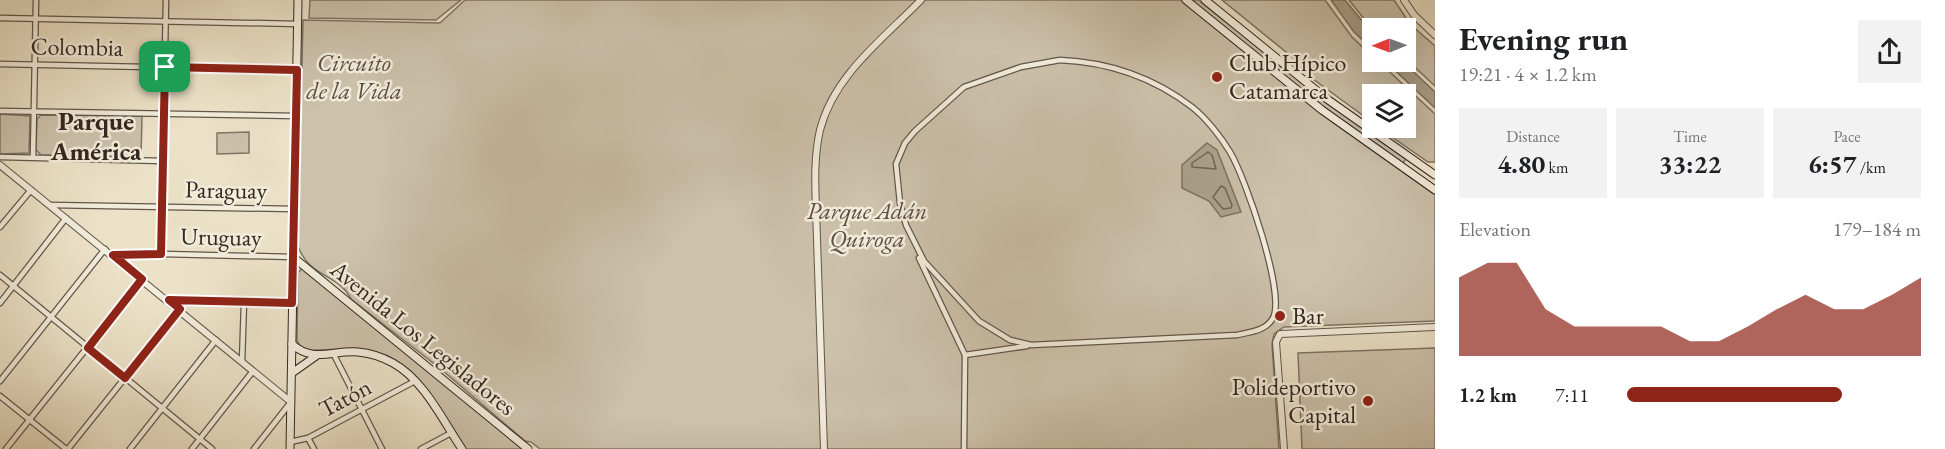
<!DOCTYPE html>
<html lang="en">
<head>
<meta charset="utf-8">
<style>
  body { margin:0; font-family:"EB Garamond",serif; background:#f2f2f2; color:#202124; height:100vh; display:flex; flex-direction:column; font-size:22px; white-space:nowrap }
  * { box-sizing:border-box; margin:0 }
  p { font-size:20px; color:#757577 }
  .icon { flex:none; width:33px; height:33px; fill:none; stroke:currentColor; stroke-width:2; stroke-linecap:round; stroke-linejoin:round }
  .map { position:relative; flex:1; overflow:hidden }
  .side { display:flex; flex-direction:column; background:#fff; width:510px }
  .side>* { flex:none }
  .needle { width:39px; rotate:269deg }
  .fabs { position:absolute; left:1362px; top:18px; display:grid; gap:12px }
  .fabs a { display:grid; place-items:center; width:54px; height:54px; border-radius:0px; background:#fff; box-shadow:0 6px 24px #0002; font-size:30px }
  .pin { position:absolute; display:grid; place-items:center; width:51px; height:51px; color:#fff; margin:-26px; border-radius:12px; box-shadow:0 3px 9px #0006 }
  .round { display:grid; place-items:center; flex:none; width:63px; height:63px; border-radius:0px; background:#f2f2f2 }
  .head { display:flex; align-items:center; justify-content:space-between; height:102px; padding:0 24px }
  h1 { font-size:33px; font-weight:700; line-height:45px }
  .figures { display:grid; grid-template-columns:repeat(3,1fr); gap:9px; height:102px; padding:6px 24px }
  .figures div { display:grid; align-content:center; border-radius:0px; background:#f2f2f2; text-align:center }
  .figures b { font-size:26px; font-weight:700 }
  .figures small { font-size:16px; font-weight:400 }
  .figures p { font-size:16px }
  .chart { height:168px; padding:12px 24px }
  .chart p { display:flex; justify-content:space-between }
  .chart svg { width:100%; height:108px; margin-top:6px; fill:#8f2418; opacity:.7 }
  ul { padding:0 24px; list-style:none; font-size:20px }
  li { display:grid; grid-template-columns:96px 72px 1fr; align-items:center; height:45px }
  li i { height:15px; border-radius:8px; background:#8f2418 }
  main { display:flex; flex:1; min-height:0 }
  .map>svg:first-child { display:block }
  .green { fill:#ccc1ab; stroke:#807466; stroke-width:1.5 }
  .water { fill:#aca28e; stroke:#7c7162; stroke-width:1.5 }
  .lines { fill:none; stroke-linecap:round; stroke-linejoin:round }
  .shore { stroke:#706457; stroke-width:1.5 }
  .minor-casing { stroke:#61564a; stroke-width:7 }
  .tertiary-casing { stroke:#61564a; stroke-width:8 }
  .secondary-casing { stroke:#332720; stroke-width:9 }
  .minor { stroke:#f2ecdb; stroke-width:4.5 }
  .tertiary { stroke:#f2ecdb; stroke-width:6 }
  .secondary { stroke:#f2ecdb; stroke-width:7 }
  .route-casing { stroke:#fff; stroke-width:12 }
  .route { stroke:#8f2418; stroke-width:8 }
  .poi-dot { fill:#8f2418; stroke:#f2ecdb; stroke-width:2 }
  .labels { text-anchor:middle; stroke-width:5; stroke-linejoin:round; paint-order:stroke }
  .street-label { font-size:24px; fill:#332720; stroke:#f2ecdb }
  .park-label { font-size:24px; font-style:italic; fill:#594e43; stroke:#f2ecdb }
  .poi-label { font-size:24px; fill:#332720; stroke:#f2ecdb; text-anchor:start }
  .neighbourhood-label { font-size:26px; font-weight:bold; fill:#332720; stroke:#f2ecdb }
</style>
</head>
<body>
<main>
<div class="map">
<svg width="1435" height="449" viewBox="0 0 1435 449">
  <rect width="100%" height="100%" fill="#ebe1c7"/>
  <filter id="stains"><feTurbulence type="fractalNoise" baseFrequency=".00333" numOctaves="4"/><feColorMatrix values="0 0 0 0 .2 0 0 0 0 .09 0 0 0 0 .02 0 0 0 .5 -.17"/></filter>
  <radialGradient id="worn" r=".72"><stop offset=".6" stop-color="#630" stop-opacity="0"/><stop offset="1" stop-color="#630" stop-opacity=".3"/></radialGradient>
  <!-- green -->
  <g class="green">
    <polygon points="310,0 461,0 436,20 309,18"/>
    <path d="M465 0H1180L1320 113 1435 195V321L1284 327 1274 334 1272 344 1279 449H540L531 442 525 441 442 370 351 299C339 274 309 278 298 246L303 20 440 23Z"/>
    <polygon points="1190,0 1198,0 1318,95 1406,159 1403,163 1313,100"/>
    <polygon points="1222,0 1325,0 1352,37 1372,56 1372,62 1379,62 1435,114 1435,162 1428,162 1379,128 1406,128 1406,94 1372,94 1372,122 1309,76 1308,70"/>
    <polygon points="1349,0 1394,0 1410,24 1435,46 1435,86 1406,59 1406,28 1372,29"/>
    <polygon points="0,114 30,116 29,153 0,154"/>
    <polygon points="41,115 142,116 141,157 41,155 36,150 37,119"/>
    <polygon points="249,132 249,153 217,154 217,133"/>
    <path d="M302 268 523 449H466C441 412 416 357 367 350 346 347 326 351 306 350L300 346 297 340 298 273Z"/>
    <polygon points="1435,348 1435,449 1302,449 1298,353"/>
  </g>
  <!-- water -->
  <g class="water">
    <polygon points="1331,0 1345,0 1372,33 1372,49 1354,32"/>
    <polygon points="1386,62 1403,62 1435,92 1435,108"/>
    <polygon points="1207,143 1217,150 1241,212 1221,217 1209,201 1182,188 1182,165"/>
  </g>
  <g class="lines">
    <!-- shore -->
    <g class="shore">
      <polygon points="1208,152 1212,155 1216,169 1192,167 1192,163"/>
      <polygon points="1221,186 1225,188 1232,205 1231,208 1223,209 1213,197"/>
    </g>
    <defs>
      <g id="minor">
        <polyline points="0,18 298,24"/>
        <path d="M1060 60C1108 62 1154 78 1192 107 1206 118 1221 137 1230 152 1245 177 1286 294 1273 318 1266 331 1250 332 1237 335L1031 345 1010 340 979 321 924 261 906 225 900 203 896 164 905 143 915 131 964 87 1021 67Z"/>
        <polyline points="0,64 297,70"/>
        <polyline points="0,111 296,116"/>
        <polyline points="0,157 163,161"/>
        <polyline points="33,157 36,0"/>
        <polyline points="50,205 294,209"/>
        <polyline points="0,227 31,190"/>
        <polyline points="161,254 166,0"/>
        <polyline points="113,255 122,253 293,257"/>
        <polyline points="919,258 965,355 964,449"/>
        <polyline points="0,275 212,449"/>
        <polyline points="169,300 293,303"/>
        <polyline points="0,303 66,218"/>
        <polyline points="333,353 382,449"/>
        <polyline points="965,355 1027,346"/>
        <polyline points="242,362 244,302"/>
        <polyline points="0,381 105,249"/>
        <polyline points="0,396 66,449"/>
        <polyline points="308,438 314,449"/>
        <polyline points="290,442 308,438 415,381"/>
        <polyline points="6,449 142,279"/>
        <polyline points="68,449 180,309"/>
        <polyline points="130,449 216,340"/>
        <polyline points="192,449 253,371"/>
        <polyline points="254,449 291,402"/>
        <polyline points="421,449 451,433"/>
      </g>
      <g id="tertiary">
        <polyline points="1404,0 1414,15 1435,35"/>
        <polyline points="0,165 291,402"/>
        <path d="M824 449 816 209C815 183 814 156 820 130 834 75 883 39 921 0"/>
        <polyline points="1284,449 1276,342 1280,334 1435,327"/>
      </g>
      <g id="secondary">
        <polyline points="1186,0 1322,110 1435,190"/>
        <polyline points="1205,0 1327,99 1435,175"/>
        <polyline points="293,257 528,449"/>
        <path d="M292 344C312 363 333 350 358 352 370 353 382 357 393 363 424 380 443 421 462 449"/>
        <polyline points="292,373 316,356"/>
        <polyline points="290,449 298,0"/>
      </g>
    </defs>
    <!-- minor casing -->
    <use href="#minor" class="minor-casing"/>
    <!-- tertiary casing -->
    <use href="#tertiary" class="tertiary-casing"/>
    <!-- secondary casing -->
    <use href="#secondary" class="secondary-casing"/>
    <!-- minor -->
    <use href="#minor" class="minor"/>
    <!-- tertiary -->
    <use href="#tertiary" class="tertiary"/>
    <!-- secondary -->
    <use href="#secondary" class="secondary"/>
  </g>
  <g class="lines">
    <defs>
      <polygon id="route" points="165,67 297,70 292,303 169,300 180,309 125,378 88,348 142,279 113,255 161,254"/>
    </defs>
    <!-- route casing -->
    <use href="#route" class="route-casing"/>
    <!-- route -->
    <use href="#route" class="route"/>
  </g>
  <!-- markers -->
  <g class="poi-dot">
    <circle cx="1217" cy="77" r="6"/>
    <circle cx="1280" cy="316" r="6"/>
    <circle cx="1368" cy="401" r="6"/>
  </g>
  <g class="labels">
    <!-- street labels -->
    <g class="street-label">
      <text transform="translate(77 47) rotate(1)" y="8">Colombia</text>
      <text transform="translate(226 190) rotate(1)" y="8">Paraguay</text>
      <text transform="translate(221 237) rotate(1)" y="8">Uruguay</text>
      <text transform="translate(423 338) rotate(39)" y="8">Avenida Los Legisladores</text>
      <text transform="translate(345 398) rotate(-28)" y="8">Tatón</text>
    </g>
    <!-- park labels -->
    <g class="park-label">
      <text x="354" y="71">Circuito<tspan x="354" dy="28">de la Vida</tspan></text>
      <text x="867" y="219">Parque Adán<tspan x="867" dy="28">Quiroga</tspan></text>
    </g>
    <!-- poi labels -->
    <g class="poi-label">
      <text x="1229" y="71">Club Hípico<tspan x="1229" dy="28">Catamarca</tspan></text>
      <text x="1292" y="324">Bar</text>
      <text x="1356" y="395" text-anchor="end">Polideportivo<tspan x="1356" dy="28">Capital</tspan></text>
    </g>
    <!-- neighbourhood labels -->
    <g class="neighbourhood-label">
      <text x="96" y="130">Parque<tspan x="96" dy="30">América</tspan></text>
    </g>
  </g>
  <rect width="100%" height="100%" filter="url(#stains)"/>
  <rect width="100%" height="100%" fill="url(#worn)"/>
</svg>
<div class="fabs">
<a><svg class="needle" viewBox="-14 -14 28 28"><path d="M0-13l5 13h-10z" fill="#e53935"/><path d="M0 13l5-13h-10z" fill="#757577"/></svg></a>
<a><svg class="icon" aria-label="layers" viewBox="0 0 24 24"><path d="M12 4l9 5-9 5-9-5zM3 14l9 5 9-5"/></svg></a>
</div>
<div class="pin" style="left:165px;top:67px;background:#1e9e55"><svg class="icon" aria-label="arrive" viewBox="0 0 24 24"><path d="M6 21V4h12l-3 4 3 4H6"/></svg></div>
</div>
<section class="side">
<div class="head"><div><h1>Evening run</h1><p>19:21 · 4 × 1.2 km</p></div><a class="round"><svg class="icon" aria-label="share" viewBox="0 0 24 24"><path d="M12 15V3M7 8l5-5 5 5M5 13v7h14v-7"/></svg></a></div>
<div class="figures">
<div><p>Distance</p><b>4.80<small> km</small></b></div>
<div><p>Time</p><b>33:22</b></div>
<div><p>Pace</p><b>6:57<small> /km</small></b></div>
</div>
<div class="chart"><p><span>Elevation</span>179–184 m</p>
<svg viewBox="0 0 160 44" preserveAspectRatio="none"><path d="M0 44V12L10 6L20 6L30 25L40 32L50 32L60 32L70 32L80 38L90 38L100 32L110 25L120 19L130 25L140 25L150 19L160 12V44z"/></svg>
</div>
<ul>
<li><b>1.2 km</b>7:11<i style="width:73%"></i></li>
</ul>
</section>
</main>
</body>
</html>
